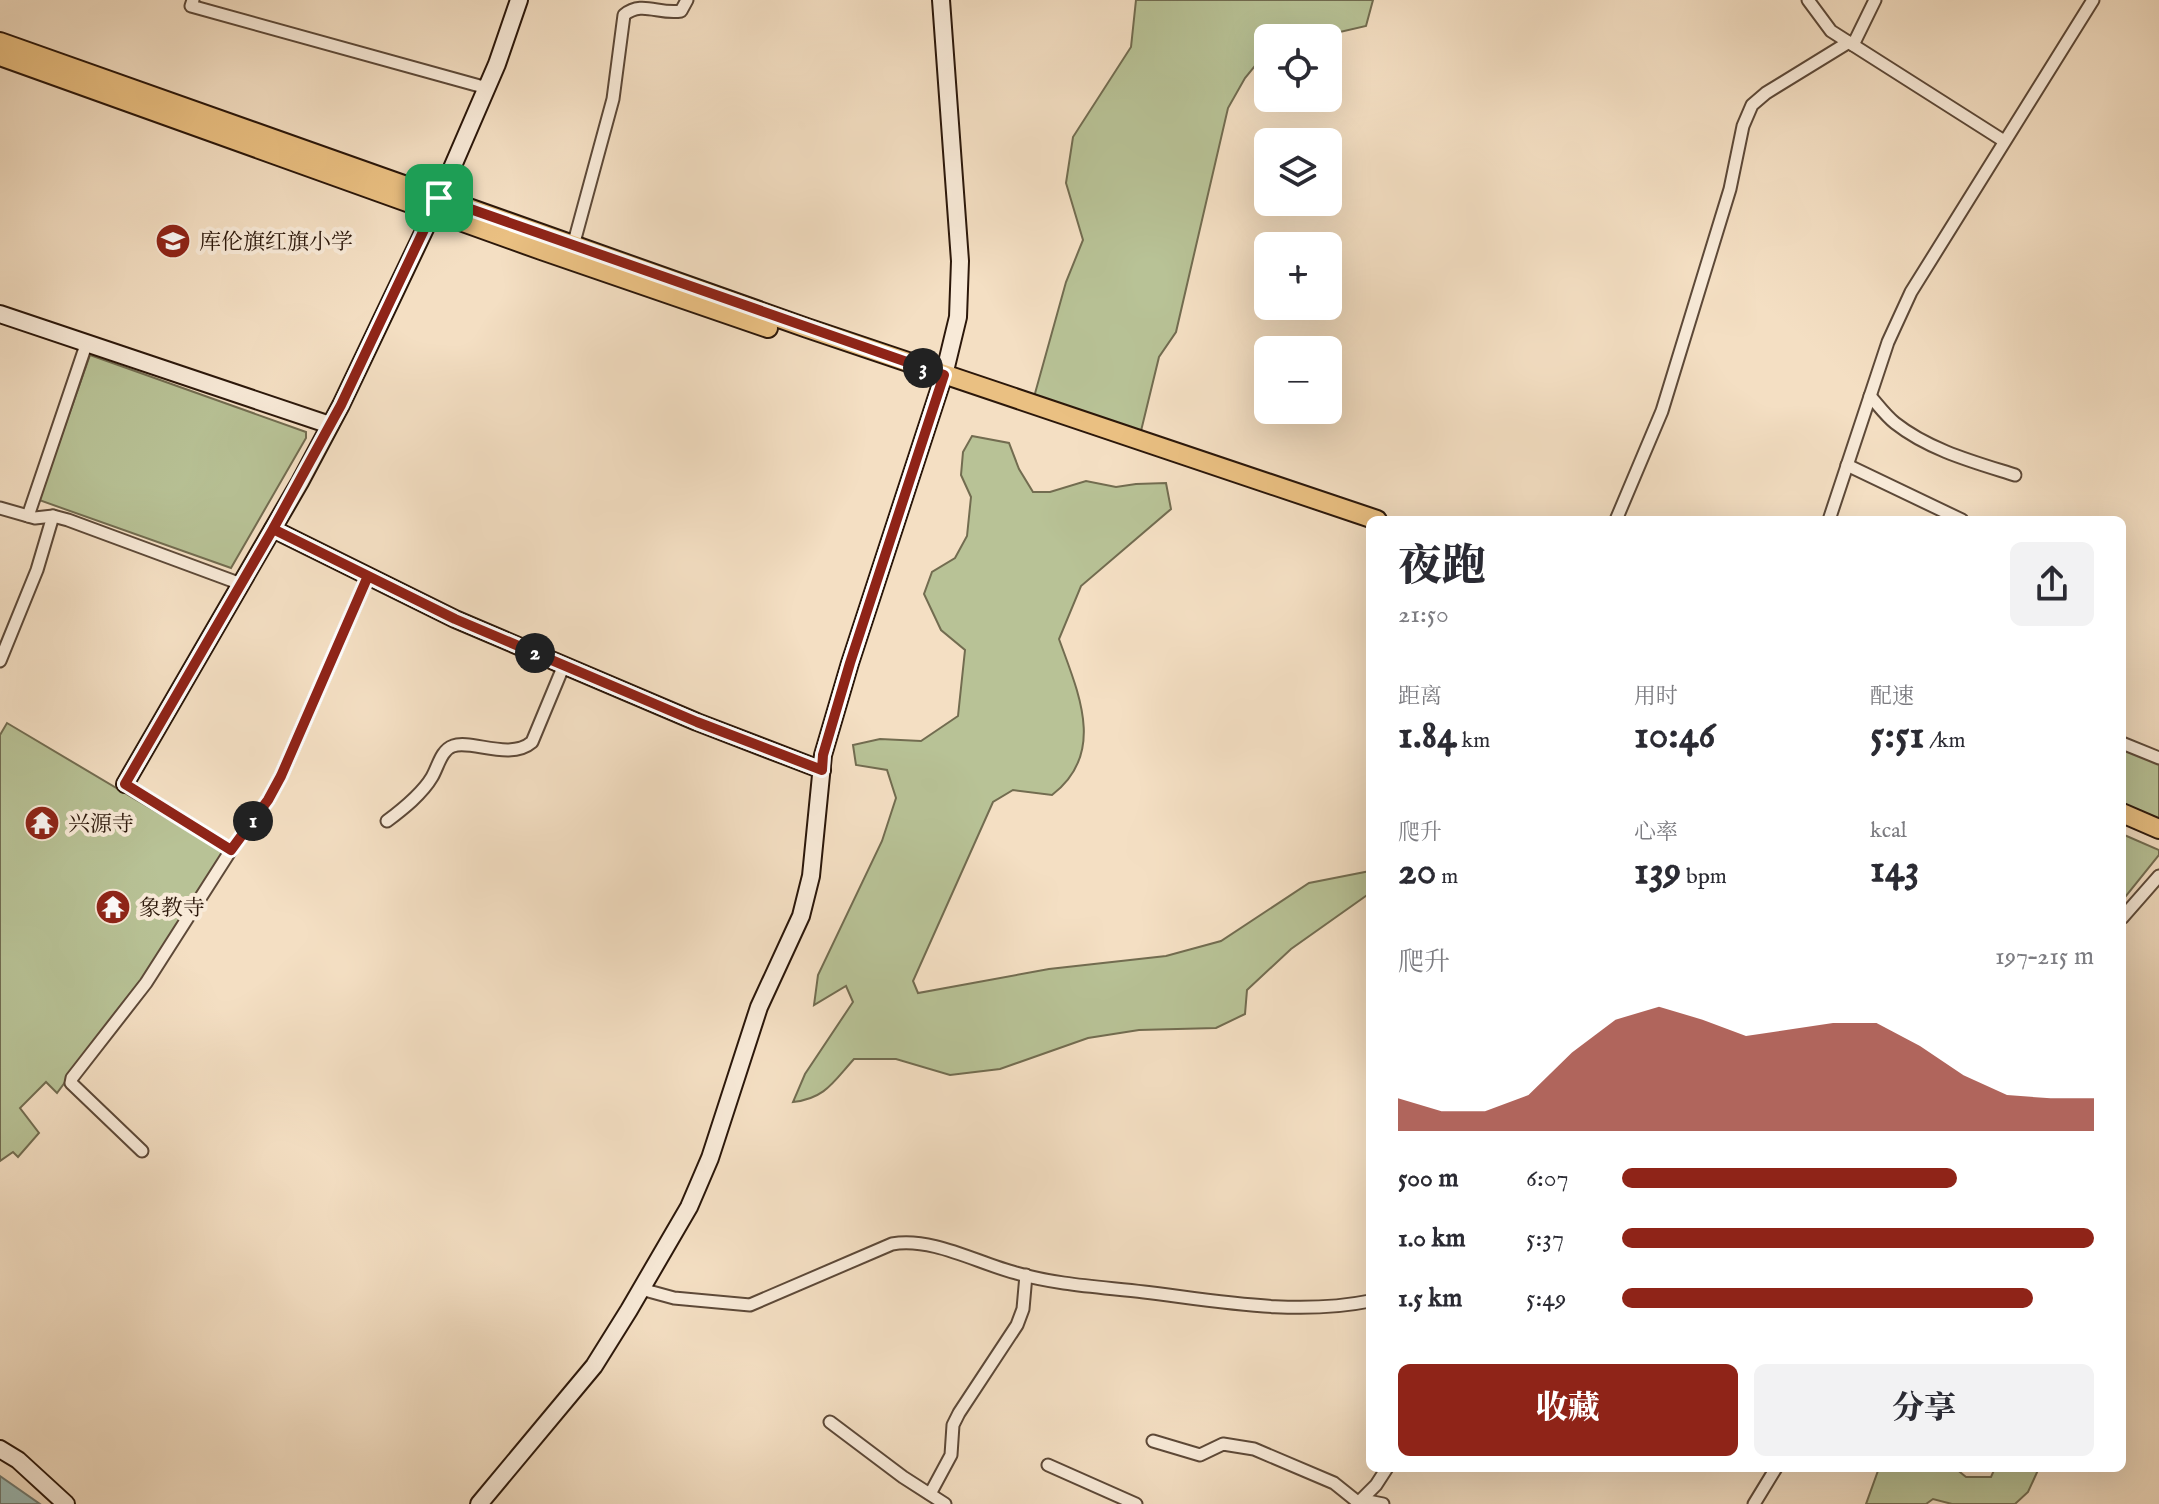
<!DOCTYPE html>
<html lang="zh">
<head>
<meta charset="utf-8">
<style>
  body { margin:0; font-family:"IM FELL English","Noto Serif SC",serif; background:#f2f2f3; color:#2b2b33; height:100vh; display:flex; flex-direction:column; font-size:30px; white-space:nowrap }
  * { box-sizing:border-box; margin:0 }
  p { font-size:26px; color:#7c7c81 }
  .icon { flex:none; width:44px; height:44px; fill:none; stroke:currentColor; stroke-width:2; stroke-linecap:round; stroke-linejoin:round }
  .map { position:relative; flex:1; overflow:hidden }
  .details { position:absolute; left:1366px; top:516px; width:760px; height:956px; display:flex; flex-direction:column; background:#fff; border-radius:12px; box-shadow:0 8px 32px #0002 }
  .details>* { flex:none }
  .tools { position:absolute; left:1254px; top:24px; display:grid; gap:16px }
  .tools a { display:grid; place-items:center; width:88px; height:88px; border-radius:12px; background:#fff; box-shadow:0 8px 32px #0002; font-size:40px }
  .pin { position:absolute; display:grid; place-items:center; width:68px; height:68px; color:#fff; margin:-34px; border-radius:16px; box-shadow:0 4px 12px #0006 }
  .km { position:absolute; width:40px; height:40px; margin:-20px; border-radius:50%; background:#222; color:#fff; font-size:22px; line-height:40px; text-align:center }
  .round { display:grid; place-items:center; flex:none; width:84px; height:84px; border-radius:12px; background:#f2f2f3 }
  .summary { display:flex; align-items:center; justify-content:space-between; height:136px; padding:0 32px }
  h1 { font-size:44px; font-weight:800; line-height:60px }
  .metrics { display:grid; grid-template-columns:repeat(3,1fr); gap:12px; height:136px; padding:8px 32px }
  .metrics div { display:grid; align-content:center }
  .metrics b { font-size:40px; font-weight:800 }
  .metrics small { font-size:22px; font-weight:400 }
  .metrics p { font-size:22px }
  .chart { height:224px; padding:16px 32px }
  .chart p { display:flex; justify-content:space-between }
  .chart svg { width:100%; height:144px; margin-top:8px; fill:#8f2418; opacity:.7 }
  .action { display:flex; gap:16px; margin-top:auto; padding:16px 32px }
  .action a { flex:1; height:92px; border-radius:12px; background:#8f2418; color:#fff; font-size:32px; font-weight:800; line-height:92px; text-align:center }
  .action a+a { background:#f2f2f3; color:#2b2b33 }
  ul { padding:0 32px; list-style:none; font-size:26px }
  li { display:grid; grid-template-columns:128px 96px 1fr; align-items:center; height:60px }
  li i { height:20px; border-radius:10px; background:#8f2418 }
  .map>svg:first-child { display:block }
  .green { fill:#b8c296; stroke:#726c50; stroke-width:2 }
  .water { fill:#9cbcb8; stroke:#6f7a72; stroke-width:2 }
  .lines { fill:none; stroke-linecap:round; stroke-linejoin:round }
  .street-casing { stroke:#5d4938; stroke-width:15 }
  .secondary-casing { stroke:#2b170a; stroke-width:20 }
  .primary-casing { stroke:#2b170a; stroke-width:22 }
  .street { stroke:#f8ead8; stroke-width:11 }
  .secondary { stroke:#f8ead8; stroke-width:16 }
  .primary { stroke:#eac082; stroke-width:18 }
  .route-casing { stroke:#fff; stroke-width:16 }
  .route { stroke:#8f2418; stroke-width:10 }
  .labels { text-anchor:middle; stroke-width:8; stroke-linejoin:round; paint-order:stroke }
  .poi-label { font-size:22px; fill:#2b170a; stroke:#f8ead8; text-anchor:start }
</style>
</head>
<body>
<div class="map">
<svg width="2159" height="1504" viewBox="0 0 2159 1504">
  <rect width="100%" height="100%" fill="#f4dfc3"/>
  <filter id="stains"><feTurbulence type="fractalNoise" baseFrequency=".0025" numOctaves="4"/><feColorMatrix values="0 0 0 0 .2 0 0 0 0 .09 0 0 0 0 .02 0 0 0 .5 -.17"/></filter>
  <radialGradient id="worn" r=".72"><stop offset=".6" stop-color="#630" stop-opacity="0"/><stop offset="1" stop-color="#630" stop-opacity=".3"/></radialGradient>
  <!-- green -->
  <g class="green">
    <polygon points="1136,0 1373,0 1366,26 1314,38 1268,38 1268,50 1245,78 1228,108 1176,332 1159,357 1141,431 1034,397 1066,282 1083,240 1066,183 1073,137 1131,47"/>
    <polygon points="90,355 306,432 306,438 231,568 39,500"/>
    <path d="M972 436 1009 443 1019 469 1033 492H1050L1086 481 1116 487 1136 484 1166 483 1171 509 1081 586 1059 639C1078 692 1107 753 1052 795L1013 790 993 802 913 981 918 993 1049 969 1166 956 1221 941 1309 883 1370 871V893L1291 949 1247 990 1245 1014 1216 1028 1139 1030 1088 1038 1000 1069 950 1075 896 1059H854C834 1081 825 1099 793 1102L805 1074 853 1002 846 986 814 1005 818 975 882 841 896 798 887 770 856 765 853 745 880 739 921 741 958 716 965 650 941 630 924 594 932 572 955 558 967 536 971 497 961 475 963 452Z"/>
    <polygon points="7,723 224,852 158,957 57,1093 46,1082 20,1108 39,1133 18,1157 13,1152 0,1161 0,735"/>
    <polygon points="2122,748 2159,760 2159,819 2122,804"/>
    <polygon points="2122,834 2159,850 2159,855 2122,901"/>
    <polygon points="1879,1468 1955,1468 1966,1477 1991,1477 1995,1468 2039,1468 2028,1492 2015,1504 1952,1504 1933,1499 1926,1504 1866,1504"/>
  </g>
  <!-- water -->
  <polygon class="water" points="0,1476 40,1504 0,1504"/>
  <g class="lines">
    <defs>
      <g id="street">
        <polyline points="193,0 191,6 487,88"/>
        <polyline points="1808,0 1831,31 2004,141"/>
        <polyline points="1853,45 1875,0"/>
        <path d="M573 246 613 99 624 15C642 0 659 15 681 11L687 0"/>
        <path d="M1870 396C1878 405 1886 416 1895 423 1929 450 1974 462 2015 475"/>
        <polyline points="1847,465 1962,520"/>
        <polyline points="0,508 35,518 53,516 68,520 241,584"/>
        <polyline points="28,516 87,342"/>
        <polyline points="1616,520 1662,411 1730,189 1743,126 1752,105 1766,93 1849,42"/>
        <polyline points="1829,520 1888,342 1911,292 2093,0"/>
        <polyline points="0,661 37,570 53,516"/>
        <polyline points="2122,743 2159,758"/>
        <polyline points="125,784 231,850 146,983 72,1078 71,1083 142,1151"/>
        <path d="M387 821C403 809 422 794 432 777 438 767 441 750 453 746 471 739 510 761 532 742L564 665"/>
        <polyline points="231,850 268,800 281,776 368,576"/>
        <polyline points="2122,918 2159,876"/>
        <path d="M641 1289 674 1298 750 1305 892 1244C933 1237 977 1263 1016 1273 1057 1285 1102 1287 1144 1292 1218 1301 1296 1316 1370 1301"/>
        <polyline points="830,1422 903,1477 945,1504"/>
        <polyline points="1153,1441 1200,1455 1223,1444 1254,1449 1334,1483 1359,1503"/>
        <polyline points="1048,1465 1136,1504"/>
        <polyline points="930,1494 951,1455 953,1425 959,1413 1017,1325 1023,1309 1026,1275"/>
        <polyline points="1363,1500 1383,1504"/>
        <polyline points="1357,1504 1376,1485 1387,1468"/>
        <polyline points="1754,1504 1776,1468"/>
      </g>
      <g id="secondary">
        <polyline points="0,314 330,425"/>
        <polyline points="273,529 455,619 697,722 822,770"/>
        <polyline points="125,784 300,482 341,405 433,212 497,64 519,0"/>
        <polyline points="0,1449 18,1460 66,1504"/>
        <polyline points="479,1504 594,1366 629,1310 689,1207 710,1158 759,1007 801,916 811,876 823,755 850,663 944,375 958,317 960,261 941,0"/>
      </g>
      <g id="primary">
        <polyline points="0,42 807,328 1377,520"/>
        <polyline points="0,56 541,250 768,328"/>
        <polyline points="2122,813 2159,829"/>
      </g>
    </defs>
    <!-- street casing -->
    <use href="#street" class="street-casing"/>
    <!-- secondary casing -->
    <use href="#secondary" class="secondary-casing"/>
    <!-- primary casing -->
    <use href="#primary" class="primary-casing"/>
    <!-- street -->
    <use href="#street" class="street"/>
    <!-- secondary -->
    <use href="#secondary" class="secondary"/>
    <!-- primary -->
    <use href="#primary" class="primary"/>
  </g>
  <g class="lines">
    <defs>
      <polyline id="route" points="439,198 341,405 273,529 368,576 281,776 268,800 231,850 125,784 273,529 455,619 697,722 822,770 823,755 850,663 944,375 439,198"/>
    </defs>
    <!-- route casing -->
    <use href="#route" class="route-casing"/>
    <!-- route -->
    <use href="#route" class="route"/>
  </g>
  <!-- icons -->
  <defs>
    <symbol id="school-disc" viewBox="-11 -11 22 22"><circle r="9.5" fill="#8f2418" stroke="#f8ead8"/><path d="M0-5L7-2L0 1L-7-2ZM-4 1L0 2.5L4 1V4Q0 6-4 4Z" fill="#fff"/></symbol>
    <symbol id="temple-disc" viewBox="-11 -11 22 22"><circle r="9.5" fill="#8f2418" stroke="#f8ead8"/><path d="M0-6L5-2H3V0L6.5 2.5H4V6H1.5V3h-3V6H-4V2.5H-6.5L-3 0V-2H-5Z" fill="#fff"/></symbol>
  </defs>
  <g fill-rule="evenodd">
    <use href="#school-disc" x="153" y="221" width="40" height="40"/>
    <use href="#temple-disc" x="22" y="803" width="40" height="40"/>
    <use href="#temple-disc" x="93" y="887" width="40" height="40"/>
  </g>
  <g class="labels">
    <!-- poi labels -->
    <g class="poi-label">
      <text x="199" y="249">库伦旗红旗小学</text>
      <text x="68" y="831">兴源寺</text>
      <text x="139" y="915">象教寺</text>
    </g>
  </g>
  <rect width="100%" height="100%" filter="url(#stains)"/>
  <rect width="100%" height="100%" fill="url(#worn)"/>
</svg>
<div class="tools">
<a><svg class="icon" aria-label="locate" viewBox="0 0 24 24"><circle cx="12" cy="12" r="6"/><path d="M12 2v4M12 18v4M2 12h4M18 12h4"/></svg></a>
<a><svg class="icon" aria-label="layers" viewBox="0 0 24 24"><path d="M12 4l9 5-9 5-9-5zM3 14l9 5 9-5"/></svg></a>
<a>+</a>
<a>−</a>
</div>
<div class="pin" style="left:439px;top:198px;background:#1e9e55"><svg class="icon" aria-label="arrive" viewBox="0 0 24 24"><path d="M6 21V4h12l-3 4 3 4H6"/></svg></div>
<b class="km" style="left:253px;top:821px">1</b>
<b class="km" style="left:535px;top:653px">2</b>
<b class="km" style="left:923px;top:368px">3</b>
<section class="details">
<div class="summary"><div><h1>夜跑</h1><p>21:50</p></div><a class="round"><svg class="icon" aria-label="share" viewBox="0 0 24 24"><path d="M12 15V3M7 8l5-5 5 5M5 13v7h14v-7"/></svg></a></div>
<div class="metrics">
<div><p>距离</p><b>1.84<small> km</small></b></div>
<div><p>用时</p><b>10:46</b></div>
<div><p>配速</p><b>5:51<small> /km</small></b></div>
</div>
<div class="metrics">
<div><p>爬升</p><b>20<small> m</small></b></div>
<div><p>心率</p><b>139<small> bpm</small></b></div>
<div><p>kcal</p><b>143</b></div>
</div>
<div class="chart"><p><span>爬升</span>197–215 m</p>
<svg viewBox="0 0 160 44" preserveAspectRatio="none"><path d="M0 44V34L10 38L20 38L30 33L40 20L50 10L60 6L70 10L80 15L90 13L100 11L110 11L120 18L130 27L140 33L150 34L160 34V44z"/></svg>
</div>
<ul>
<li><b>500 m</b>6:07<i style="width:71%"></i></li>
<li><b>1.0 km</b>5:37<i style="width:100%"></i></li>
<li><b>1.5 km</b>5:49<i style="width:87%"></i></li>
</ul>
<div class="action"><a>收藏</a><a>分享</a></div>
</section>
</div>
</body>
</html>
